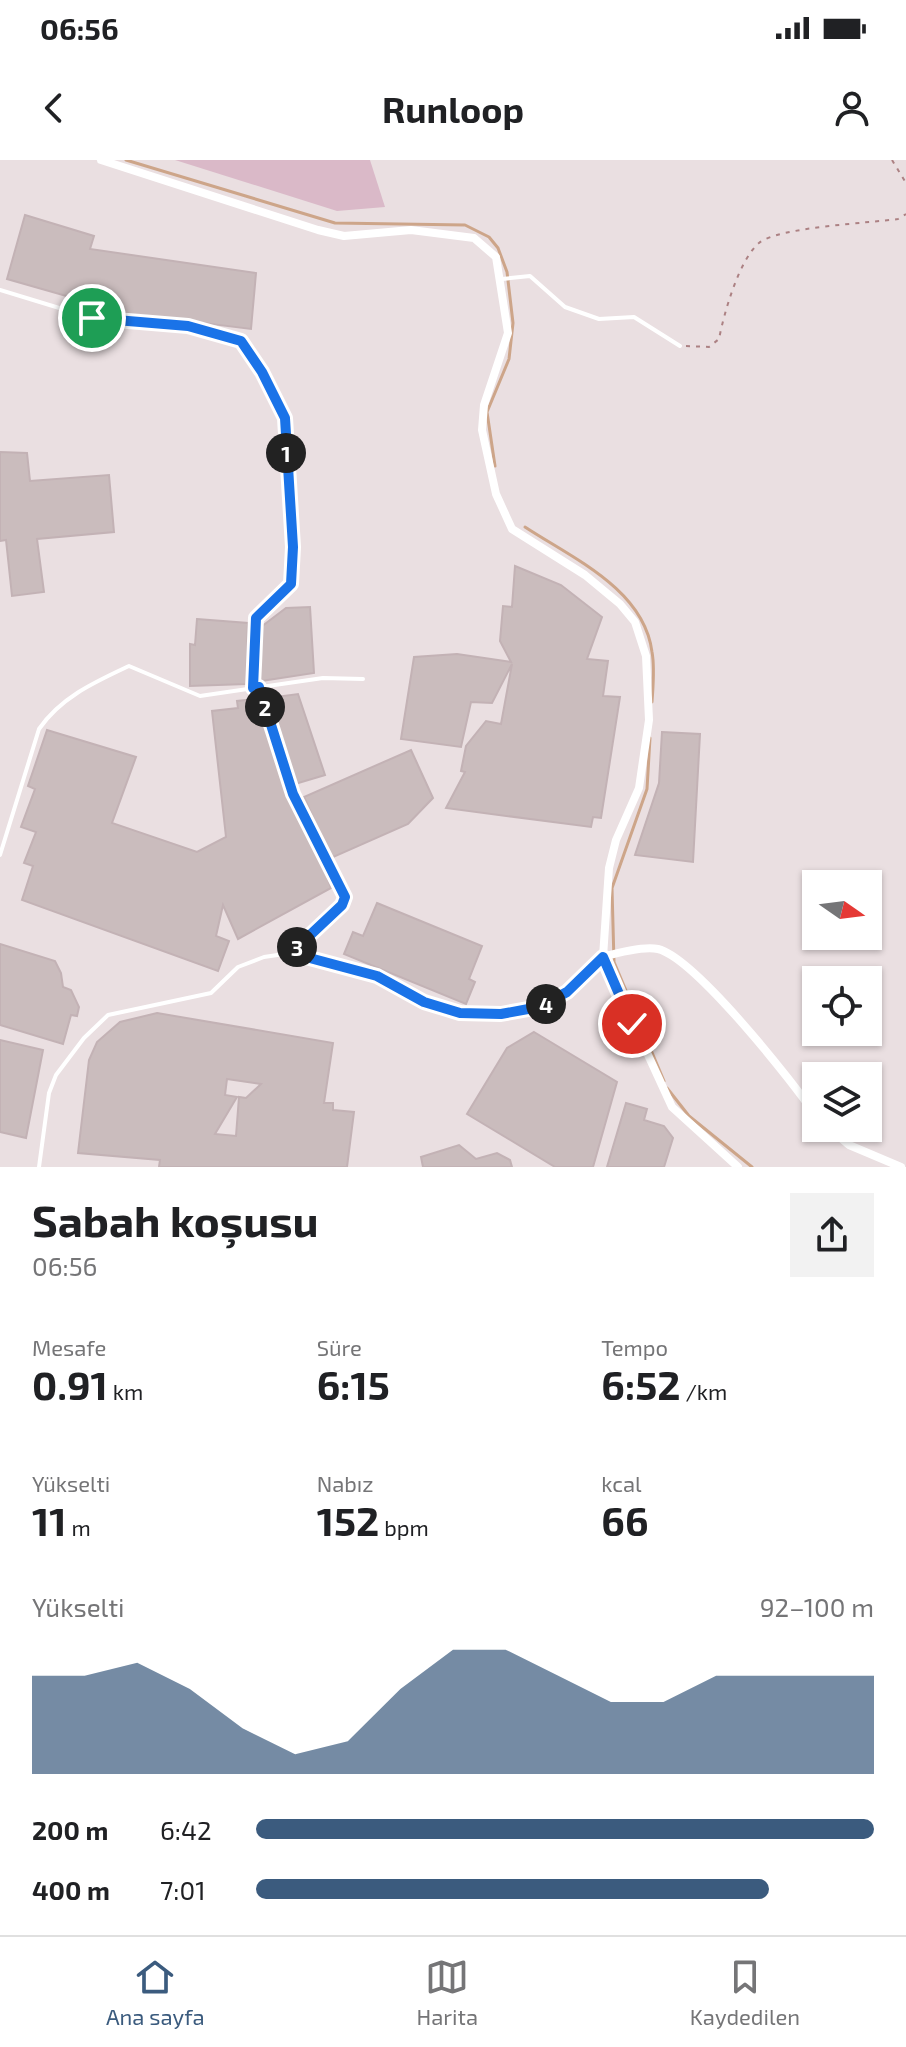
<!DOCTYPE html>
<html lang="tr">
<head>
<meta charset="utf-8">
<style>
  body { margin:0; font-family:"Exo 2",sans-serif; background:#f2f2f2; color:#202124; height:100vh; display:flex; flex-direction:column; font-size:30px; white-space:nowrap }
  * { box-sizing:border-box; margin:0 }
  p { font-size:26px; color:#757577 }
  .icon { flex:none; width:44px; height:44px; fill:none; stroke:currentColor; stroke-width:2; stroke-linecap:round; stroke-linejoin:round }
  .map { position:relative; height:1007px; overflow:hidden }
  .details { display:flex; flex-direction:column; background:#fff; flex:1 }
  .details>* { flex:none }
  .needle { width:52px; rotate:104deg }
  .tools { position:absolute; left:802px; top:710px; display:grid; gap:16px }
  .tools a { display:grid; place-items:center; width:80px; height:80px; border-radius:0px; background:#fff; box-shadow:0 2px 6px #0004; font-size:40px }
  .pin { position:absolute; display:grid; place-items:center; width:68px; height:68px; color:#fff; margin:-34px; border:4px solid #fff; border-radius:50%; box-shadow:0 2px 8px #0007 }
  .km { position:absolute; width:40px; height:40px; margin:-20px; border-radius:50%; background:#222; color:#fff; font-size:22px; line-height:40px; text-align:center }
  .round { display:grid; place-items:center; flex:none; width:84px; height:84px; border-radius:0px; background:#f2f2f2 }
  .headline { display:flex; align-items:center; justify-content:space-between; height:136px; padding:0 32px }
  h1 { font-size:44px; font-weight:700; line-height:60px }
  .metrics { display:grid; grid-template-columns:repeat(3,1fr); gap:12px; height:136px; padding:8px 32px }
  .metrics div { display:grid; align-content:center }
  .metrics b { font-size:40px; font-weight:700 }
  .metrics small { font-size:22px; font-weight:400 }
  .metrics p { font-size:22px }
  .chart { height:224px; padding:16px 32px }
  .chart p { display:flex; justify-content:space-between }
  .chart svg { width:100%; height:144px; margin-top:8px; fill:#3b5b7e; opacity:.7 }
  ul { padding:0 32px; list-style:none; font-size:26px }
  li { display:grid; grid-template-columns:128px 96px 1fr; align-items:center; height:60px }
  li i { height:20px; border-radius:10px; background:#3b5b7e }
  .status { display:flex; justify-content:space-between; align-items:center; height:56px; padding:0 40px; background:#fff; direction:ltr }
  .status svg { height:22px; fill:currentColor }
  header { display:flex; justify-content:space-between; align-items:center; height:104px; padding:0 32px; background:#fff; font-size:36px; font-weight:700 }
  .menu { display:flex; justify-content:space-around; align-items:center; height:112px; border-top:2px solid #e0e0e0; background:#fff; font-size:22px; color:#757577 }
  .menu a { display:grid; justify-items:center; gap:4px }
  .menu .current { color:#3b5b7e }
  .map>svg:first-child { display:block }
  .green { fill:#dab9c8 }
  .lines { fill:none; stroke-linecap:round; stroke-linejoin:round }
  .stream { stroke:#cda589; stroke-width:3 }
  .building { fill:#cabcbd; stroke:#c3b2b5; stroke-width:2; fill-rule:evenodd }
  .path { stroke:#ac8183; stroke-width:2; stroke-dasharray:4 6; stroke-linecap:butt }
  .lane { stroke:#fff; stroke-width:4 }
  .street { stroke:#fff; stroke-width:8 }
  .route-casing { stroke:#fff; stroke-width:16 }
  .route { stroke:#1a73e8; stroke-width:10 }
</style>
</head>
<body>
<div class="status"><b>06:56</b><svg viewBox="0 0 49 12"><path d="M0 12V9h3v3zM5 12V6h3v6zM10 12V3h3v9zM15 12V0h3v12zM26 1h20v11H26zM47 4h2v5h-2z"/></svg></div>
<header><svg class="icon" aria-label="back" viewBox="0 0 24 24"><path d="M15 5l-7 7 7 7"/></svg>Runloop<svg class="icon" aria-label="person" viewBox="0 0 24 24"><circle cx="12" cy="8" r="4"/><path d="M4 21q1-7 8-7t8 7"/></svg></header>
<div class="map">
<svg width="906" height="1007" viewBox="0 0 906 1007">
  <rect width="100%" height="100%" fill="#eadfe1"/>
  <!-- green -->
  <polygon class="green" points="175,0 370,0 385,47 337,51"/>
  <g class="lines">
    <!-- stream -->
    <g class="stream">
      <polyline points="126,0 335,63 465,65 489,77 498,88 507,112 513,163 509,199 487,252 495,306"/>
      <path d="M525 367C572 398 644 429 652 492 655 508 653 526 652 542"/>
      <polyline points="650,578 647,629 612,728 614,802 664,921"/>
      <polyline points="667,928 689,956 752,1007"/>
    </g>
  </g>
  <!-- building -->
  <g class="building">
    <polygon points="25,55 94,76 90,89 256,113 251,169 83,148 84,141 7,119"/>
    <polygon points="0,292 27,293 30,321 109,315 114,372 37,379 44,432 12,436 6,380 0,381"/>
    <polygon points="515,406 561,425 602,457 587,499 608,501 603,536 620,537 601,658 593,657 591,667 446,648 465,612 461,611 466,586 486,561 501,564 512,504 492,543 471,542 461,587 401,579 414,497 457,494 511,502 500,481 503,446 512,447"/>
    <polygon points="310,447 314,513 261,521 261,467 286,448"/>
    <polygon points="197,459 248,463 246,524 190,526 190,484 195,485"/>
    <polygon points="298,534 325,615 295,624 268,538"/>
    <polygon points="257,539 288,639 322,702 331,728 238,779 223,745 216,776 229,781 218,811 22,740 33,706 24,703 36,672 21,667 35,629 28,626 47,570 136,597 112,663 197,692 226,677 212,551 238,548 237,541"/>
    <polygon points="662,572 700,574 693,702 635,695 659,623"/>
    <polygon points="411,590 433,638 408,664 331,698 304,637"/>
    <polygon points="377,743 482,786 469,819 475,822 466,844 344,794 353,772 363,776"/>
    <polygon points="0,784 55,801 61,813 63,827 71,830 79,847 77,856 71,855 63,884 0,865"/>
    <path d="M157 853 333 883 324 943H333V950L354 952 347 1007H159L160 1000 78 993 89 900 97 882 120 862ZM227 919 261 924 246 938 239 937 236 976 215 974 237 937 225 935Z"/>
    <polygon points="534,872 617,922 593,1007 555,1007 467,954 507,888"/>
    <polygon points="0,880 43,890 26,978 0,972"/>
    <polygon points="626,943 647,949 644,960 664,966 673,978 664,1007 607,1007"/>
    <polygon points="459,985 476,999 497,993 510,1000 512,1007 423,1007 421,997"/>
  </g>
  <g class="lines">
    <!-- path -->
    <g class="path">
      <polyline points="892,0 906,23"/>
      <path d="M686 186 709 187 719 179C724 153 739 100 759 83 778 67 870 63 898 59L906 54"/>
    </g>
    <!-- lane -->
    <g class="lane">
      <polyline points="502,119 530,116 565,147 599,159 634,157 680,186"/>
      <polyline points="0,130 92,158 188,166 241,181 262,212 285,258 293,387 291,424 256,458 253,528"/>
      <polyline points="259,527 293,634 345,737 342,745 291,793"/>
      <path d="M0 695 39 569C61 537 95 522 129 506L200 536 323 518 363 519"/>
      <polyline points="39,1007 49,933 56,915 84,878 108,855 211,833 238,807 264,797 291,793 312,797 377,816 424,842 460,853 501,854 539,847 567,832 602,798"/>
    </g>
    <!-- street -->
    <g class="street">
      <polyline points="101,0 318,70 344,76 411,70 474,78 496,97 508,173 484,245 482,270 496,334 512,369 585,415 620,444 635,462 646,496 649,560 639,628 616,680 609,708 603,797 672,947 738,1007"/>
      <path d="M603 797C617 793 644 786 658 789 695 798 793 922 816 956"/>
      <polyline points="829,968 849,985 901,1007"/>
    </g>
  </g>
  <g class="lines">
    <defs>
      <polyline id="route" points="92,158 188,166 241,181 262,212 285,258 293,387 291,424 256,458 253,528 259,527 293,634 345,737 342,745 291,793 377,816 424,842 460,853 501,854 539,847 567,832 603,797 632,864"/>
    </defs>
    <!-- route casing -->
    <use href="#route" class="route-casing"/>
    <!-- route -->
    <use href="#route" class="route"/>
  </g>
</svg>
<div class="tools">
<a><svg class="needle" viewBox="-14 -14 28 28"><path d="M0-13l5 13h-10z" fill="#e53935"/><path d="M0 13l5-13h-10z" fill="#757577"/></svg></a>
<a><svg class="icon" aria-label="locate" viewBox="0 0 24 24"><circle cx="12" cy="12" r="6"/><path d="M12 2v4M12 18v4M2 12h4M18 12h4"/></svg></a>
<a><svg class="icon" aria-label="layers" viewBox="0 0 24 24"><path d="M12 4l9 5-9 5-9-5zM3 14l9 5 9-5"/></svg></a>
</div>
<div class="pin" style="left:92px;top:158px;background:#1e9e55"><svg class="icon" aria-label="arrive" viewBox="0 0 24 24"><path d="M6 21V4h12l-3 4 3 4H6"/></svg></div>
<div class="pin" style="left:632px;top:864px;background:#d93025"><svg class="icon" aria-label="check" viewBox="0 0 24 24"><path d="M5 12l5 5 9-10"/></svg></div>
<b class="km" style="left:286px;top:293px">1</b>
<b class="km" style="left:265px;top:547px">2</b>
<b class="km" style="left:297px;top:787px">3</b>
<b class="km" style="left:546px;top:844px">4</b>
</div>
<section class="details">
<div class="headline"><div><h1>Sabah koşusu</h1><p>06:56</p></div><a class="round"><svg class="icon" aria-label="share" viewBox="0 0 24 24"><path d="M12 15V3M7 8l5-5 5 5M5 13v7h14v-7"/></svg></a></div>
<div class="metrics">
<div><p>Mesafe</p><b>0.91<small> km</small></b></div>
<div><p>Süre</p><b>6:15</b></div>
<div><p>Tempo</p><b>6:52<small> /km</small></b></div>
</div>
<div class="metrics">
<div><p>Yükselti</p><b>11<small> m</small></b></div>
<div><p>Nabız</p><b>152<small> bpm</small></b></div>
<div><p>kcal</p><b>66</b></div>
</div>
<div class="chart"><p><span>Yükselti</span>92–100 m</p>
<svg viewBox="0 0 160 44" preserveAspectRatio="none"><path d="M0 44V14L10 14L20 10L30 18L40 30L50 38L60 34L70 18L80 6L90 6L100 14L110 22L120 22L130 14L140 14L150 14L160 14V44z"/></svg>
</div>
<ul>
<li><b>200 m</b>6:42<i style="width:100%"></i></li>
<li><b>400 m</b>7:01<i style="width:83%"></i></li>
</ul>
</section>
<nav class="menu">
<a class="current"><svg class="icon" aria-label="home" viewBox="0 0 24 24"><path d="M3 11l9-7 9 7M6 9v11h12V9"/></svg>Ana sayfa</a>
<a><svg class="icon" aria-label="map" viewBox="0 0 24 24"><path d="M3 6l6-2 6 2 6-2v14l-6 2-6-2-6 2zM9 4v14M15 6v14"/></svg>Harita</a>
<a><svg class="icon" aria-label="saved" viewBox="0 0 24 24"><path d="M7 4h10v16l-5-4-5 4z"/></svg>Kaydedilen</a>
</nav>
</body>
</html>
